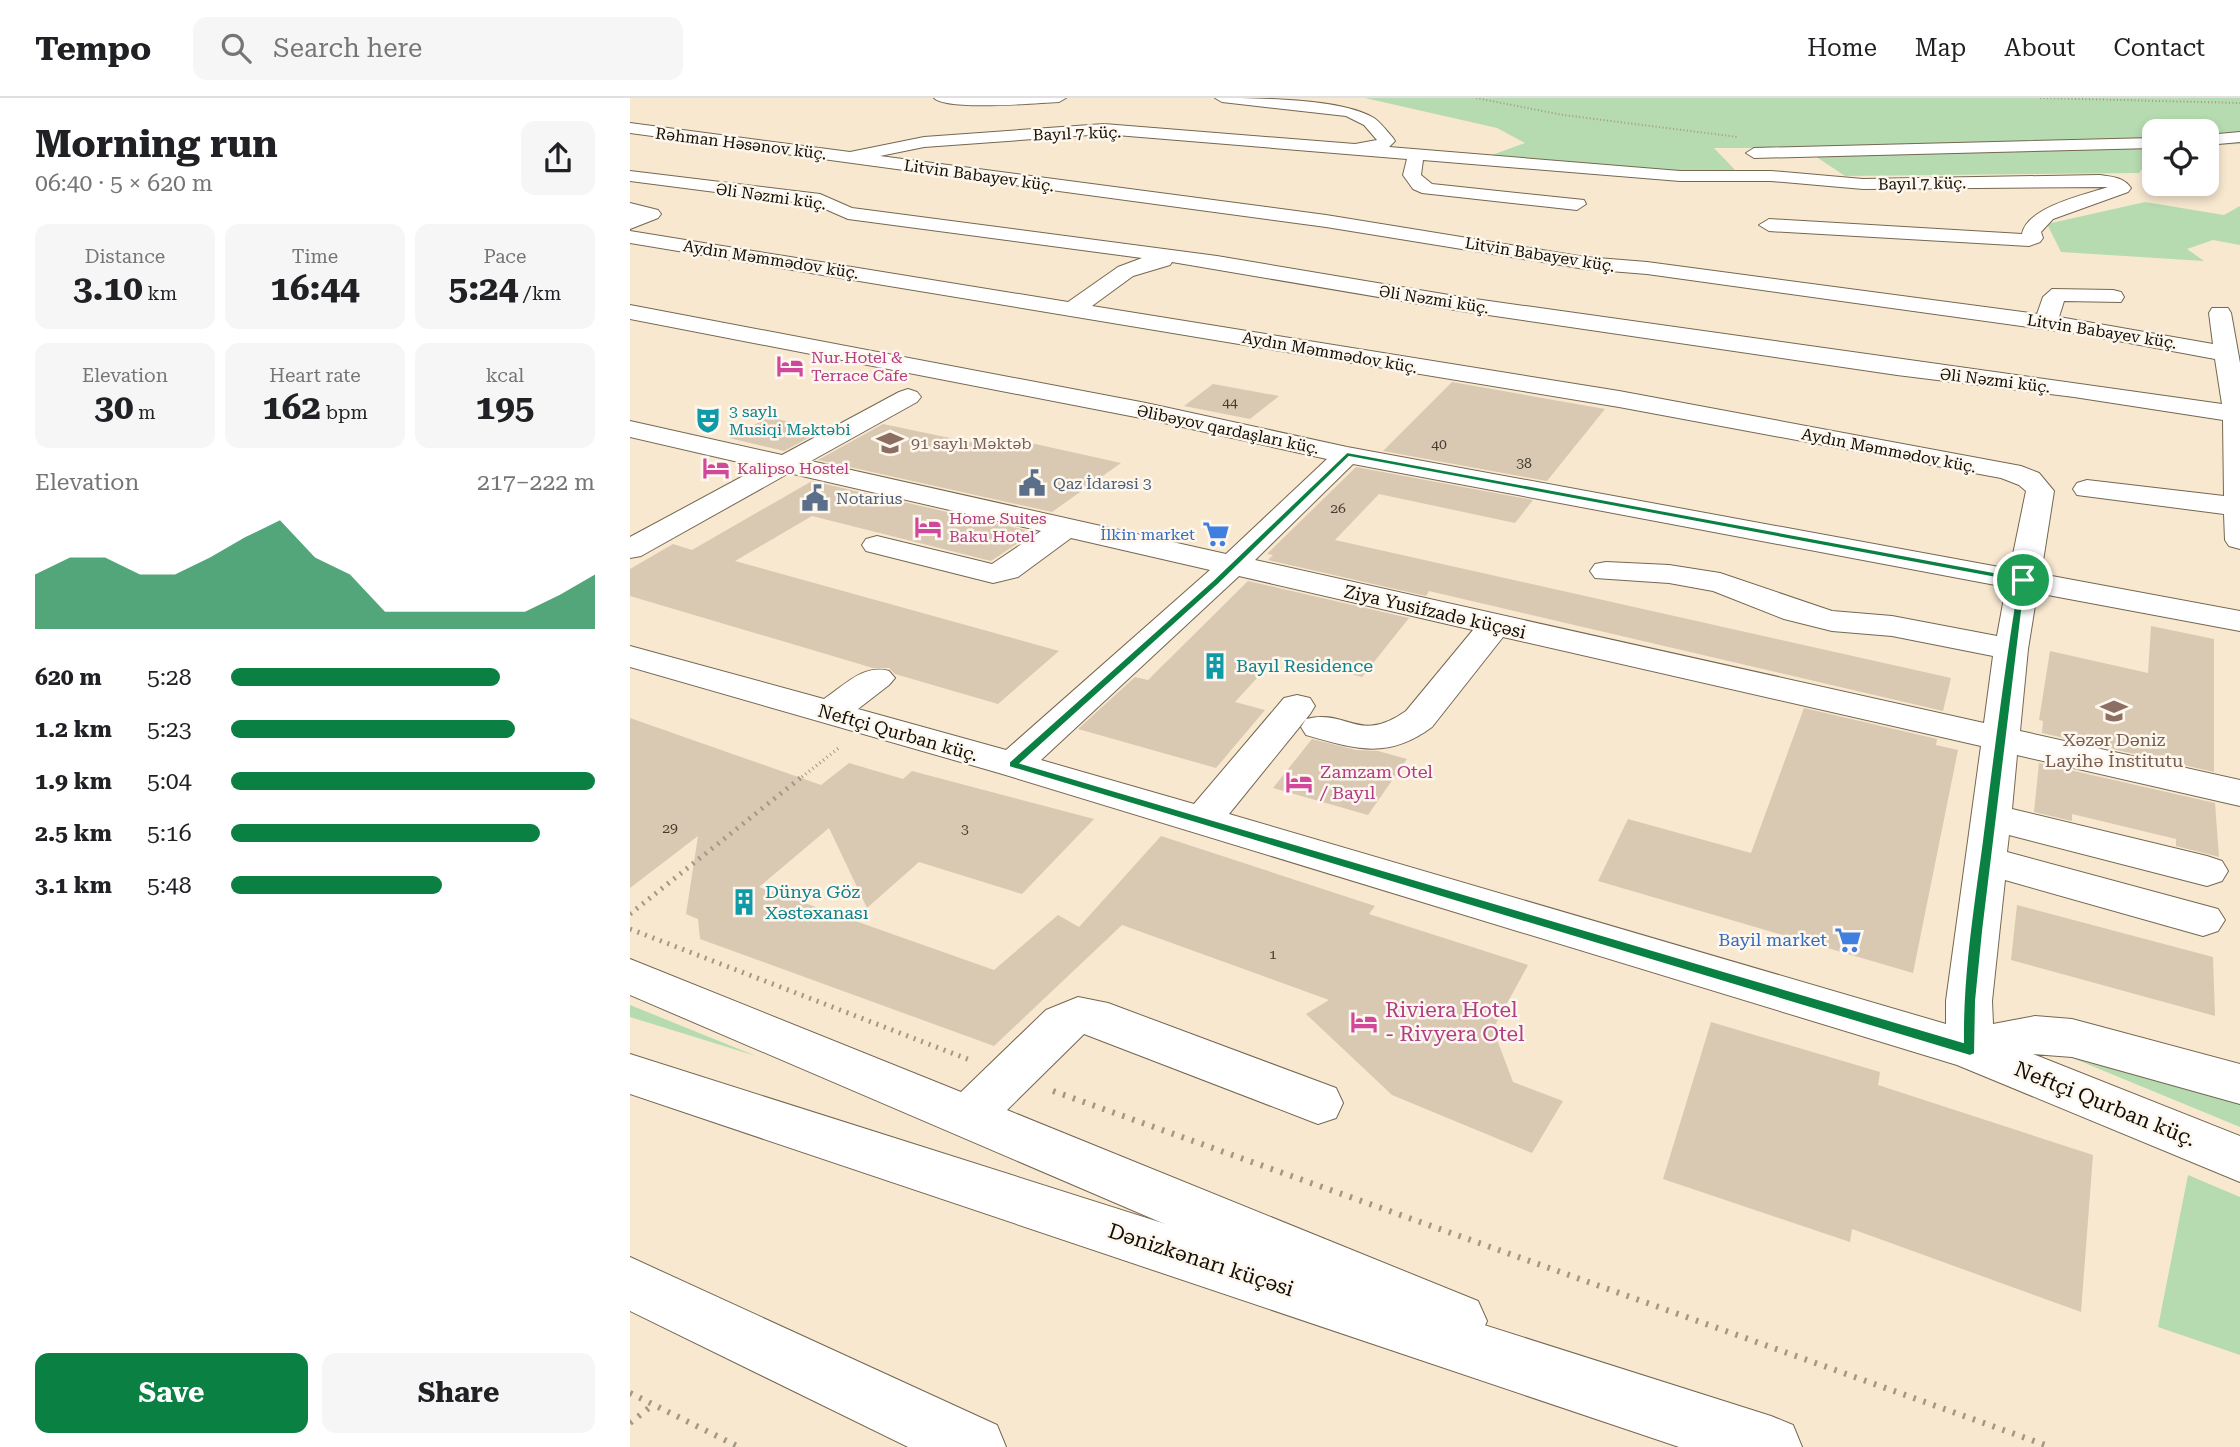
<!DOCTYPE html>
<html lang="en">
<head>
<meta charset="utf-8">
<style>
  body { margin:0; font-family:"Roboto Serif",serif; background:#f6f6f6; color:#202124; height:100vh; display:flex; flex-direction:column; font-size:26px; white-space:nowrap }
  * { box-sizing:border-box; margin:0 }
  p { font-size:23px; color:#757577 }
  .icon { flex:none; width:38px; height:38px; fill:none; stroke:currentColor; stroke-width:2; stroke-linecap:round; stroke-linejoin:round }
  .map { position:relative; flex:1; overflow:hidden }
  .drawer { display:flex; flex-direction:column; background:#fff; width:630px }
  .drawer>* { flex:none }
  .tools { position:absolute; left:1512px; top:21px; display:grid; gap:14px }
  .tools a { display:grid; place-items:center; width:77px; height:77px; border-radius:14px; background:#fff; box-shadow:0 4px 10px #0003; font-size:35px }
  .pin { position:absolute; display:grid; place-items:center; width:60px; height:60px; color:#fff; margin:-30px; border:4px solid #fff; border-radius:50%; box-shadow:0 2px 7px #0007 }
  .round { display:grid; place-items:center; flex:none; width:74px; height:74px; border-radius:14px; background:#f6f6f6 }
  .summary { display:flex; align-items:center; justify-content:space-between; height:119px; padding:0 35px }
  h1 { font-size:38px; font-weight:700; line-height:52px }
  .stats { display:grid; grid-template-columns:repeat(3,1fr); gap:10px; height:119px; padding:7px 35px }
  .stats div { display:grid; align-content:center; border-radius:14px; background:#f6f6f6; text-align:center }
  .stats b { font-size:35px; font-weight:700 }
  .stats small { font-size:19px; font-weight:400 }
  .stats p { font-size:19px }
  .chart { height:196px; padding:14px 35px }
  .chart p { display:flex; justify-content:space-between }
  .chart svg { width:100%; height:126px; margin-top:7px; fill:#0b8043; opacity:.7 }
  .cta { display:flex; gap:14px; margin-top:auto; padding:14px 35px }
  .cta a { flex:1; height:80px; border-radius:14px; background:#0b8043; color:#fff; font-size:28px; font-weight:700; line-height:80px; text-align:center }
  .cta a+a { background:#f6f6f6; color:#202124 }
  ul { padding:0 35px; list-style:none; font-size:23px }
  li { display:grid; grid-template-columns:112px 84px 1fr; align-items:center; height:52px }
  li i { height:18px; border-radius:9px; background:#0b8043 }
  header { display:flex; align-items:center; gap:42px; box-sizing:border-box; height:98px; padding:0 35px; background:#fff; border-bottom:2px solid #e0e0e0 }
  header strong { font-size:33px }
  nav { display:flex; gap:38px; margin-inline-start:auto; font-size:24px }
  .search { width:490px; height:63px; background:#f6f6f6; display:flex; align-items:center; gap:18px; box-sizing:border-box; padding:0 24px; border-radius:14px; color:#757577; font-size:26px }
  main { display:flex; flex:1; min-height:0 }
  .map>svg:first-child { display:block }
  .green { fill:#b6dbb0 }
  .building { fill:#d9c9b2 }
  .lines { fill:none; stroke-linecap:round; stroke-linejoin:round }
  .minor-casing { stroke:#756751; stroke-width:2 }
  .highway-casing { stroke:#756751; stroke-width:2 }
  .path-far3 { stroke:#a39785; stroke-width:2; stroke-dasharray:1 2.5; stroke-linecap:butt }
  .path-far2 { stroke:#a39785; stroke-width:3.5; stroke-dasharray:1 3.5; stroke-linecap:butt }
  .path-far1 { stroke:#a39785; stroke-width:5; stroke-dasharray:2 6; stroke-linecap:butt }
  .path { stroke:#a39785; stroke-width:6; stroke-dasharray:2.5 8; stroke-linecap:butt }
  .minor { fill:#fff; fill-rule:evenodd }
  .highway { fill:#fff; fill-rule:evenodd }
  .route { fill:#0b8043; stroke:#fff; stroke-width:2; fill-rule:evenodd }
  .labels { text-anchor:middle; stroke-width:5; stroke-linejoin:round; paint-order:stroke }
  .number-label { font-size:14px; fill:#443c30 }
  .far-street-label { font-size:16px; fill:#120d05; stroke:#fdf7ed }
  .far-hotel-label { font-size:16px; fill:#b23c85; stroke:#fdf7ed; text-anchor:start }
  .far-culture-label { font-size:16px; fill:#0d838f; stroke:#fdf7ed; text-anchor:start }
  .far-education-label { font-size:16px; fill:#785e54; stroke:#fdf7ed; text-anchor:start }
  .far-service-label { font-size:16px; fill:#4e5e75; stroke:#fdf7ed; text-anchor:start }
  .far-shop-label { font-size:16px; fill:#366cbe; stroke:#fdf7ed; text-anchor:end }
  .street-label { font-size:18px; fill:#120d05; stroke:#fdf7ed }
  .culture-label { font-size:18px; fill:#0d838f; stroke:#fdf7ed; text-anchor:start }
  .education-label { font-size:18px; fill:#785e54; stroke:#fdf7ed }
  .hotel-label { font-size:18px; fill:#b23c85; stroke:#fdf7ed; text-anchor:start }
  .shop-label { font-size:18px; fill:#366cbe; stroke:#fdf7ed; text-anchor:end }
  .near-hotel-label { font-size:21px; fill:#b23c85; stroke:#fdf7ed; text-anchor:start }
  .near-street-label { font-size:21px; fill:#120d05; stroke:#fdf7ed }
</style>
</head>
<body>
<header>
<strong>Tempo</strong>
<div class="search"><svg class="icon" aria-label="search" viewBox="0 0 24 24"><circle cx="10" cy="10" r="6"/><path d="M15 15l6 6"/></svg>Search here</div>
<nav><a>Home</a><a>Map</a><a>About</a><a>Contact</a></nav>
</header>
<main>
<section class="drawer">
<div class="summary"><div><h1>Morning run</h1><p>06:40 · 5 × 620 m</p></div><a class="round"><svg class="icon" aria-label="share" viewBox="0 0 24 24"><path d="M12 15V3M7 8l5-5 5 5M5 13v7h14v-7"/></svg></a></div>
<div class="stats">
<div><p>Distance</p><b>3.10<small> km</small></b></div>
<div><p>Time</p><b>16:44</b></div>
<div><p>Pace</p><b>5:24<small> /km</small></b></div>
</div>
<div class="stats">
<div><p>Elevation</p><b>30<small> m</small></b></div>
<div><p>Heart rate</p><b>162<small> bpm</small></b></div>
<div><p>kcal</p><b>195</b></div>
</div>
<div class="chart"><p><span>Elevation</span>217–222 m</p>
<svg viewBox="0 0 160 44" preserveAspectRatio="none"><path d="M0 44V25L10 19L20 19L30 25L40 25L50 19L60 12L70 6L80 19L90 25L100 38L110 38L120 38L130 38L140 38L150 32L160 25V44z"/></svg>
</div>
<ul>
<li><b>620 m</b>5:28<i style="width:74%"></i></li>
<li><b>1.2 km</b>5:23<i style="width:78%"></i></li>
<li><b>1.9 km</b>5:04<i style="width:100%"></i></li>
<li><b>2.5 km</b>5:16<i style="width:85%"></i></li>
<li><b>3.1 km</b>5:48<i style="width:58%"></i></li>
</ul>
<div class="cta"><a>Save</a><a>Share</a></div>
</section>
<div class="map">
<svg width="1610" height="1349" viewBox="0 0 1610 1349">
  <rect width="100%" height="100%" fill="#f8e8d0"/>
  <!-- green -->
  <g class="green">
    <polygon points="735,0 1610,0 1610,46 1577,47 1577,33 1524,33 1524,56 1509,75 1215,78 1173,50 1084,50 1105,72 1041,73 862,57 895,45 867,30"/>
    <polygon points="1515,104 1594,117 1610,108 1610,147 1583,142 1557,151 1574,163 1431,154 1417,126"/>
    <polygon points="0,907 126,958 0,919"/>
    <polygon points="1447,949 1610,997 1610,1029 1445,961"/>
    <polygon points="1558,1077 1610,1099 1610,1257 1528,1229"/>
  </g>
  <!-- building -->
  <g class="building">
    <polygon points="822,284 975,311 917,383 753,353"/>
    <polygon points="583,286 649,298 620,321 554,308"/>
    <polygon points="139,319 193,332 154,353 99,340"/>
    <polygon points="253,326 368,350 383,341 491,365 422,414 188,362"/>
    <polygon points="726,369 903,402 885,425 749,396 705,442 1321,580 1313,613 799,493 796,498 638,462 643,457 637,456"/>
    <polygon points="182,383 396,432 387,439 394,441 361,463 182,418 105,463 429,553 368,606 265,576 259,570 243,570 0,498 0,471 43,446 62,452"/>
    <polygon points="618,483 779,520 732,579 647,558 605,604 635,612 586,670 448,631 505,579 518,582"/>
    <polygon points="1521,528 1584,541 1584,674 1412,635 1413,623 1409,622 1420,553 1518,575"/>
    <polygon points="1174,610 1307,641 1306,647 1328,652 1283,875 968,783 998,721 1121,755"/>
    <polygon points="0,620 191,687 219,665 273,681 282,673 464,721 392,796 289,764 237,810 199,730 129,789 364,872 428,817 449,829 531,738 745,808 739,816 898,867 863,931 883,984 933,1003 902,1055 762,997 676,916 699,902 492,827 364,948 70,841 68,821 56,816 68,738 0,790"/>
    <polygon points="682,641 726,652 748,653 777,661 738,717 643,690"/>
    <polygon points="1409,665 1585,705 1589,759 1546,748 1546,741 1442,716 1442,723 1404,714"/>
    <polygon points="1387,807 1583,859 1585,918 1381,862"/>
    <polygon points="1081,924 1250,974 1248,987 1463,1057 1451,1214 1222,1131 1220,1144 1033,1081"/>
  </g>
  <g class="lines">
    <defs>
      <g id="minor">
        <path d="M304 0H436L429 4C407 5 317 13 304 0Z"/>
        <path d="M585 0C624 0 712 0 744 20 751 25 757 33 763 40L765 43 759 49 1050 73H1141L1233 81 1470 77C1483 79 1493 79 1501 90L1498 94 1423 121 1411 134 1413 140 1410 144 1399 148 1139 133 1129 127 1139 121 1392 136C1397 109 1454 97 1478 89L1233 91 1141 83H1050L793 62 791 77 802 86 954 102 956 106 947 112 792 95 783 91 773 77 777 61 474 36 294 49 250 58 696 117 955 159 1017 164 1407 216 1413 199 1422 191 1483 192 1491 194 1494 199 1491 204 1434 203 1429 219 1583 246 1579 215 1582 210H1598L1601 215 1610 265V451L1599 448 1595 442 1594 416 1447 397 1443 391 1447 385 1457 382 1594 398 1593 322 1444 299 1267 277 831 213 542 164 540 167 503 178 462 208 989 293 1391 368 1409 375 1424 393 1411 476 1610 513V533L1407 495 1398 551 1390 633 1610 682V708L1387 657 1382 711 1577 758 1592 763 1598 773 1592 783 1577 788 1379 737 1377 754 1588 811 1595 822 1588 833 1573 838 1375 782 1362 903 1363 926 1405 918 1442 921 1610 966V1006L1442 959 1403 956 1610 1038V1084L1327 967 369 675 0 569V548L194 601C215 587 233 566 259 573L265 580 259 587 228 611 376 652 580 472 441 440 388 479 363 485 236 453 232 447 236 441 247 438 362 466 411 433 159 375 11 458 0 460V439L130 369 0 339V323L152 357 269 294 278 291 287 294 291 299 287 304 181 363 596 456 697 361 516 321 0 221V207L516 305 717 349 1380 471 1396 393 1389 387 1371 380 989 309 0 145V133L438 204 488 169 512 160 218 121 186 107 0 83V73L190 96 222 110 587 158 831 199 1592 306 1585 261 1456 237 1017 176 955 171 696 129 0 35V25L220 54 294 39 474 26 725 46 747 42 734 27 716 18 592 4ZM723 366 1376 489 1367 538 1262 518 1202 513 1090 475 1039 467 976 464 965 466 960 473 965 480 1039 485 1083 493 1154 521 1202 533 1262 538 1363 558 1354 625 625 462ZM609 478 843 532 776 613C728 647 718 610 676 621L671 629 676 637C725 651 758 662 802 629L873 539 1351 648 1316 903V926L599 716 680 616 685 608 680 600 667 597 654 600 564 706 411 662Z"/>
        <polygon points="1610,34 1610,44 1577,47 1577,37"/>
        <polygon points="1524,40 1524,50 1124,60 1116,55 1124,50"/>
        <polygon points="0,105 28,112 31,116 28,120 0,131"/>
        <polygon points="0,861 331,994 416,912 448,899 478,905 706,990 713,1005 706,1020 688,1026 454,936 377,1012 848,1203 857,1223 848,1243 828,1251 808,1243 0,897"/>
      </g>
      <g id="highway">
        <polygon points="0,956 1141,1318 1163,1327 1172,1349 1049,1349 0,996"/>
        <polygon points="0,1159 367,1327 376,1349 278,1349 0,1213"/>
      </g>
    </defs>
    <!-- minor casing -->
    <use href="#minor" class="minor-casing"/>
    <!-- highway casing -->
    <use href="#highway" class="highway-casing"/>
    <!-- path-far3 -->
    <g class="path-far3">
      <polyline points="846,0 933,17 1108,39"/>
      <polyline points="1410,0 1610,5"/>
    </g>
    <!-- path-far2 -->
    <polyline class="path-far2" points="172,679 210,649"/>
    <!-- path-far1 -->
    <g class="path-far1">
      <polyline points="0,816 174,677"/>
      <polyline points="0,831 340,962"/>
    </g>
    <!-- path -->
    <g class="path">
      <polyline points="423,993 1421,1349"/>
      <polyline points="0,1295 109,1349"/>
      <polyline points="0,1325 24,1306"/>
    </g>
    <!-- minor -->
    <use href="#minor" class="minor"/>
    <!-- highway -->
    <use href="#highway" class="highway"/>
  </g>
  <!-- route -->
  <path class="route" d="M717 354 1396 480 1353 833 1346 903 1345 956 1340 958 379 669V664L583 482ZM719 359 1388 484C1373 570 1363 657 1352 743 1343 810 1332 877 1333 944L391 665 589 486Z"/>
  <!-- icons -->
  <defs>
    <symbol id="hotel-bare" viewBox="-9 -9 18 18"><path d="M-6-4.5h1.5V1H6V5H4.5V3h-9V5H-6ZM-4 0a1.8 1.8 0 1 1 3.6 0ZM.5 0V-2.5h3Q6-2.5 6 0Z" fill="#d1479c" stroke="#fdf7ed" stroke-width="2.5" paint-order="stroke"/></symbol>
    <symbol id="theatre-bare" viewBox="-9 -9 18 18"><path d="M-5-5.5Q0-4 5-5.5V0Q5 5 0 6Q-5 5-5 0ZM-3.3-2.5H-1v1.5H-3.3ZM1-2.5H3.3v1.5H1ZM-2.8 1Q0 5.5 2.8 1Z" fill="#0f9aa8" stroke="#fdf7ed" stroke-width="2.5" paint-order="stroke"/></symbol>
    <symbol id="school-bare" viewBox="-9 -9 18 18"><path d="M0-5L7-2L0 1L-7-2ZM-4 1L0 2.5L4 1V4Q0 6-4 4Z" fill="#8d6e63" stroke="#fdf7ed" stroke-width="2.5" paint-order="stroke"/></symbol>
    <symbol id="civic-bare" viewBox="-9 -9 18 18"><path d="M-.6-6.5H3V-4.5H.6V-3L4-1V1h2V6H-6V1h2V-1L-.6-3ZM-1.2 2.5V6h2.4V2.5Z" fill="#5c6f8a" stroke="#fdf7ed" stroke-width="2.5" paint-order="stroke"/></symbol>
    <symbol id="supermarket-bare" viewBox="-9 -9 18 18"><path d="M-6-5.5h2.5l.6 2H6L4.5 2H-2.5L-4.4-4H-6ZM-1.5 3.2a1.3 1.3 0 1 0 .1 0ZM3 3.2a1.3 1.3 0 1 0 .1 0Z" fill="#3f7fe0" stroke="#fdf7ed" stroke-width="2.5" paint-order="stroke"/></symbol>
    <symbol id="building-bare" viewBox="-9 -9 18 18"><path d="M-4-6H4V6H1V3H-1V6H-4ZM-2.5-4.3h1.7v1.8h-1.7ZM.8-4.3h1.7v1.8H.8ZM-2.5-1h1.7V.8h-1.7ZM.8-1h1.7V.8H.8Z" fill="#0f9aa8" stroke="#fdf7ed" stroke-width="2.5" paint-order="stroke"/></symbol>
    <symbol id="university-bare" viewBox="-9 -9 18 18"><path d="M0-5L7-2L0 1L-7-2ZM-4 1L0 2.5L4 1V4Q0 6-4 4Z" fill="#8d6e63" stroke="#fdf7ed" stroke-width="2.5" paint-order="stroke"/></symbol>
  </defs>
  <g fill-rule="evenodd">
    <use href="#hotel-bare" x="141" y="249" width="38" height="38"/>
    <use href="#theatre-bare" x="59" y="303" width="38" height="38"/>
    <use href="#school-bare" x="241" y="326" width="38" height="38"/>
    <use href="#hotel-bare" x="67" y="351" width="38" height="38"/>
    <use href="#civic-bare" x="383" y="366" width="38" height="38"/>
    <use href="#civic-bare" x="166" y="381" width="38" height="38"/>
    <use href="#hotel-bare" x="279" y="410" width="38" height="38"/>
    <use href="#supermarket-bare" x="567" y="417" width="38" height="38"/>
    <use href="#building-bare" x="566" y="549" width="38" height="38"/>
    <use href="#university-bare" x="1465" y="594" width="38" height="38"/>
    <use href="#hotel-bare" x="650" y="665" width="38" height="38"/>
    <use href="#building-bare" x="95" y="785" width="38" height="38"/>
    <use href="#supermarket-bare" x="1199" y="823" width="38" height="38"/>
    <use href="#hotel-bare" x="715" y="905" width="38" height="38"/>
  </g>
  <g class="labels">
    <!-- number labels -->
    <g class="number-label">
      <text x="600" y="309">44</text>
      <text x="809" y="351">40</text>
      <text x="894" y="370">38</text>
      <text x="708" y="415">26</text>
      <text x="40" y="735">29</text>
      <text x="335" y="736">3</text>
      <text x="643" y="861">1</text>
    </g>
    <!-- far-street labels -->
    <g class="far-street-label">
      <text transform="translate(447 35) rotate(-2)" y="6">Bayıl 7 küç.</text>
      <text transform="translate(111 45) rotate(7)" y="6">Rəhman Həsənov küç.</text>
      <text transform="translate(349 77) rotate(8)" y="6">Litvin Babayev küç.</text>
      <text transform="translate(1292 85) rotate(-1)" y="6">Bayıl 7 küç.</text>
      <text transform="translate(141 98) rotate(8)" y="6">Əli Nəzmi küç.</text>
      <text transform="translate(910 156) rotate(9)" y="6">Litvin Babayev küç.</text>
      <text transform="translate(141 161) rotate(9)" y="6">Aydın Məmmədov küç.</text>
      <text transform="translate(804 201) rotate(9)" y="6">Əli Nəzmi küç.</text>
      <text transform="translate(1472 233) rotate(9)" y="6">Litvin Babayev küç.</text>
      <text transform="translate(700 254) rotate(10)" y="6">Aydın Məmmədov küç.</text>
      <text transform="translate(1365 282) rotate(7)" y="6">Əli Nəzmi küç.</text>
      <text transform="translate(598 331) rotate(12)" y="6">Əlibəyov qardaşları küç.</text>
      <text transform="translate(1259 352) rotate(11)" y="6">Aydın Məmmədov küç.</text>
    </g>
    <!-- far-hotel labels -->
    <g class="far-hotel-label">
      <text x="181" y="265">Nur Hotel &amp;<tspan x="181" dy="18">Terrace Cafe</tspan></text>
      <text x="107" y="376">Kalipso Hostel</text>
      <text x="319" y="426">Home Suites<tspan x="319" dy="18">Baku Hotel</tspan></text>
    </g>
    <!-- far-culture labels -->
    <g class="far-culture-label">
      <text x="99" y="319">3 saylı<tspan x="99" dy="18">Musiqi Məktəbi</tspan></text>
    </g>
    <!-- far-education labels -->
    <g class="far-education-label">
      <text x="281" y="351">91 saylı Məktəb</text>
    </g>
    <!-- far-service labels -->
    <g class="far-service-label">
      <text x="423" y="391">Qaz İdarəsi 3</text>
      <text x="206" y="406">Notarius</text>
    </g>
    <!-- far-shop labels -->
    <g class="far-shop-label">
      <text x="565" y="442">İlkin market</text>
    </g>
    <!-- street labels -->
    <g class="street-label">
      <text transform="translate(805 514) rotate(13)" y="6">Ziya Yusifzadə küçəsi</text>
      <text transform="translate(268 635) rotate(16)" y="6">Neftçi Qurban küç.</text>
    </g>
    <!-- culture labels -->
    <g class="culture-label">
      <text x="606" y="574">Bayıl Residence</text>
      <text x="135" y="800">Dünya Göz<tspan x="135" dy="21">Xəstəxanası</tspan></text>
    </g>
    <!-- education labels -->
    <g class="education-label">
      <text x="1484" y="648">Xəzər Dəniz<tspan x="1484" dy="21">Layihə İnstitutu</tspan></text>
    </g>
    <!-- hotel labels -->
    <g class="hotel-label">
      <text x="690" y="680">Zamzam Otel<tspan x="690" dy="21">/ Bayıl</tspan></text>
    </g>
    <!-- shop labels -->
    <g class="shop-label">
      <text x="1197" y="848">Bayil market</text>
    </g>
    <!-- near-hotel labels -->
    <g class="near-hotel-label">
      <text x="755" y="919">Riviera Hotel<tspan x="755" dy="24">- Rivyera Otel</tspan></text>
    </g>
    <!-- near-street labels -->
    <g class="near-street-label">
      <text transform="translate(1475 1006) rotate(22)" y="7">Neftçi Qurban küç.</text>
      <text transform="translate(571 1162) rotate(18)" y="7">Dənizkənarı küçəsi</text>
    </g>
  </g>
</svg>
<div class="tools">
<a><svg class="icon" aria-label="locate" viewBox="0 0 24 24"><circle cx="12" cy="12" r="6"/><path d="M12 2v4M12 18v4M2 12h4M18 12h4"/></svg></a>
</div>
<div class="pin" style="left:1393px;top:482px;background:#1e9e55"><svg class="icon" aria-label="arrive" viewBox="0 0 24 24"><path d="M6 21V4h12l-3 4 3 4H6"/></svg></div>
</div>
</main>
</body>
</html>
